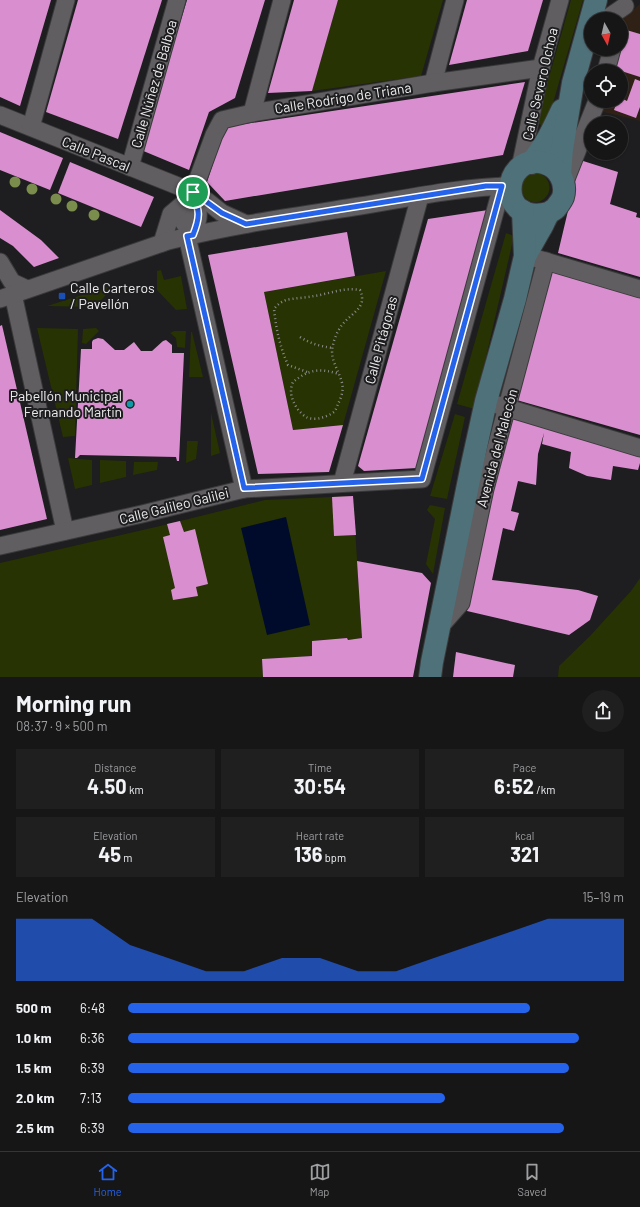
<!DOCTYPE html>
<html lang="en">
<head>
<meta charset="utf-8">
<style>
  body { margin:0; font-family:Barlow,sans-serif; background:#1f1f20; color:#f1f3f6; height:100vh; display:flex; flex-direction:column; font-size:15px; white-space:nowrap }
  * { box-sizing:border-box; margin:0 }
  p { font-size:13px; color:#9e9fa1 }
  .icon { flex:none; width:22px; height:22px; fill:none; stroke:currentColor; stroke-width:2; stroke-linecap:round; stroke-linejoin:round }
  .map { position:relative; height:677px; overflow:hidden }
  .side { display:flex; flex-direction:column; background:#161617; flex:1 }
  .side>* { flex:none }
  .needle { width:26px; rotate:172deg }
  .controls { position:absolute; left:584px; top:12px; display:grid; gap:8px }
  .controls a { display:grid; place-items:center; width:44px; height:44px; border-radius:50%; background:#161617; box-shadow:0 1px 3px #0004,0 0 0 1px #353536; font-size:20px }
  .pin { position:absolute; display:grid; place-items:center; width:34px; height:34px; color:#fff; margin:-17px; border:2px solid #fff; border-radius:50%; box-shadow:0 1px 4px #0007 }
  .round { display:grid; place-items:center; flex:none; width:42px; height:42px; border-radius:21px; background:#1f1f20 }
  .summary { display:flex; align-items:center; justify-content:space-between; height:68px; padding:0 16px }
  h1 { font-size:22px; font-weight:700; line-height:30px }
  .figures { display:grid; grid-template-columns:repeat(3,1fr); gap:6px; height:68px; padding:4px 16px }
  .figures div { display:grid; align-content:center; border-radius:0px; background:#1f1f20; text-align:center }
  .figures b { font-size:20px; font-weight:700 }
  .figures small { font-size:11px; font-weight:400 }
  .figures p { font-size:11px }
  .chart { height:112px; padding:8px 16px }
  .chart p { display:flex; justify-content:space-between }
  .chart svg { width:100%; height:72px; margin-top:4px; fill:#2563eb; opacity:.7 }
  ul { padding:0 16px; list-style:none; font-size:13px }
  li { display:grid; grid-template-columns:64px 48px 1fr; align-items:center; height:30px }
  li i { height:10px; border-radius:5px; background:#2563eb }
  .dock { display:flex; justify-content:space-around; align-items:center; height:56px; border-top:1px solid #353536; background:#161617; font-size:11px; color:#9e9fa1 }
  .dock a { display:grid; justify-items:center; gap:2px }
  .dock .active { color:#2563eb }
  .map>svg:first-child { display:block }
  .commercial { fill:#302116 }
  .green { fill:#273302 }
  .water { fill:#000b2c }
  .building { fill:#d88ecf }
  .lines { fill:none; stroke-linecap:round; stroke-linejoin:round }
  .street-casing { stroke:#3b3a3b; stroke-width:19 }
  .secondary-casing { stroke:#3b3a3b; stroke-width:24 }
  .path { stroke:#8c8b8c; stroke-width:2.5; stroke-dasharray:1 3; stroke-linecap:butt }
  .street { stroke:#605e61; stroke-width:17 }
  .secondary { stroke:#4f717a; stroke-width:22 }
  .tree { fill:#7a8d4c }
  .route-casing { stroke:#fff; stroke-width:8 }
  .route { stroke:#2563eb; stroke-width:5 }
  .transit-dot { fill:#1a4fb4; stroke:#1e1d1f; stroke-width:1.5 }
  .culture-dot { fill:#0f9aa8; stroke:#1e1d1f; stroke-width:1.5 }
  .labels { text-anchor:middle; stroke-width:4; stroke-linejoin:round; paint-order:stroke }
  .street-label { font-size:14px; fill:#eeedee; stroke:#1e1d1f }
  .poi-label { font-size:14px; fill:#eeedee; stroke:#1e1d1f; text-anchor:start }
</style>
</head>
<body>
<div class="map">
<svg width="640" height="677" viewBox="0 0 640 677">
  <rect width="100%" height="100%" fill="#1e1d1f"/>
  <!-- commercial -->
  <polygon class="commercial" points="640,4 640,121 600,111 594,101 621,101 621,71 597,71 604,49 621,49 621,20"/>
  <!-- green -->
  <g class="green">
    <polygon points="338,0 443,0 421,76 312,91"/>
    <polygon points="571,0 583,0 546,127 536,123"/>
    <path d="M539 173C541 174 545 176 546 178 558 194 536 212 524 196 519 190 521 185 523 178L531 174Z"/>
    <polygon points="506,233 514,236 474,409 457,404"/>
    <polygon points="161,270 164,280 181,276 187,309 176,310 157,290 157,271"/>
    <polygon points="386,271 343,425 293,430 264,292"/>
    <polygon points="117,284 94,307 47,306"/>
    <polygon points="37,328 78,329 75,436 63,437"/>
    <polygon points="96,328 99,331 86,344 82,343 83,329"/>
    <polygon points="174,331 186,331 185,348 177,347 176,338 170,333"/>
    <polygon points="191,332 192,332 203,377 189,377"/>
    <polygon points="211,413 220,453 211,456"/>
    <polygon points="455,414 465,417 447,499 430,496"/>
    <polygon points="187,441 198,441 196,459 186,463"/>
    <polygon points="68,458 92,460 92,485 75,489"/>
    <polygon points="100,460 126,461 126,477 100,483"/>
    <polygon points="134,462 158,462 157,470 133,475"/>
    <polygon points="353,496 362,638 348,640 347,638 312,641 312,656 262,659 263,677 0,677 0,563 160,526 265,500"/>
    <polygon points="430,505 445,508 433,574 426,564 435,519 427,510"/>
    <polygon points="640,578 640,677 558,677 559,666 590,636 631,591"/>
  </g>
  <!-- water -->
  <polygon class="water" points="286,517 310,625 267,635 241,528"/>
  <!-- building -->
  <g class="building">
    <polygon points="0,0 51,0 20,106 0,97"/>
    <polygon points="78,0 162,0 118,139 46,112"/>
    <polygon points="187,0 265,0 235,98 209,112 189,170 141,150"/>
    <polygon points="294,0 338,0 312,91 268,93"/>
    <polygon points="467,0 543,0 528,51 449,65"/>
    <polygon points="623,29 640,34 640,77 612,68 617,49 621,49 621,36"/>
    <polygon points="635,79 640,81 640,107 636,118 614,110 617,101 621,101 621,98 627,101"/>
    <polygon points="525,82 503,155 225,201 207,182 225,127"/>
    <polygon points="0,132 63,158 50,190 0,170"/>
    <polygon points="580,160 618,172 610,204 637,213 636,217 640,218 640,277 558,253"/>
    <polygon points="70,162 154,197 141,227 58,193"/>
    <polygon points="0,210 41,240 59,258 34,267 13,246 0,238"/>
    <polygon points="488,210 417,468 364,471 358,466 428,219"/>
    <polygon points="347,232 355,276 264,292 293,430 343,425 329,472 258,474 208,255"/>
    <polygon points="551,271 640,296 640,435 513,399"/>
    <polygon points="2,325 47,519 0,530 0,326"/>
    <polygon points="98,338 103,339 115,350 124,350 134,342 141,351 152,351 163,341 166,340 172,345 172,353 184,353 179,461 177,461 176,457 80,455 77,458 75,458 81,349 92,349 92,342 93,340"/>
    <polygon points="511,416 640,453 640,463 638,470 613,466 611,480 587,476 569,468 571,452 542,444 544,433 538,454 536,485 518,481 511,511 519,513 514,531 503,528 492,580 578,590 598,596 590,620 569,635 467,611 485,519"/>
    <polygon points="353,496 356,535 334,536 332,497"/>
    <polygon points="180,521 184,532 195,529 208,584 196,587 198,596 173,600 171,590 175,588 163,537 170,535 167,524"/>
    <polygon points="357,561 422,573 431,583 413,677 263,677 262,659 312,656 312,641 347,638 348,640 362,638"/>
    <polygon points="456,652 515,665 513,677 453,677"/>
  </g>
  <g class="lines">
    <defs>
      <g id="street">
        <polyline points="606,19 625,6"/>
        <polyline points="606,71 612,49"/>
        <polyline points="433,83 455,0"/>
        <polyline points="252,113 282,0"/>
        <polyline points="0,115 193,192 207,201 222,213 246,224"/>
        <polyline points="31,127 66,0"/>
        <polyline points="130,167 177,0"/>
        <polyline points="520,168 541,68 560,0"/>
        <polyline points="564,184 597,101"/>
        <path d="M184 203V223L193 235C201 215 199 211 193 192"/>
        <polyline points="187,236 244,489"/>
        <polyline points="162,243 171,214 184,203 193,192 214,135 222,120 252,113 433,83 541,68"/>
        <polyline points="535,258 640,289"/>
        <polyline points="0,262 12,282 27,289"/>
        <polyline points="13,294 65,531"/>
        <path d="M0 299 168 241C231 225 296 216 360 206 409 198 460 187 510 186"/>
        <polyline points="498,405 640,448"/>
        <polyline points="342,483 420,196"/>
        <polyline points="0,546 142,514 244,489 422,479 502,186"/>
        <polyline points="439,628 461,603 485,489 546,261"/>
      </g>
      <g id="secondary">
        <path d="M531 163C545 147 553 129 562 110"/>
        <polyline points="560,175 562,149 573,83 596,0"/>
        <path d="M525 256C531 246 536 236 542 226 544 222 546 217 549 213 551 211 554 210 556 208 558 205 562 200 563 197 567 183 559 167 544 163 501 152 496 227 549 213"/>
        <polyline points="430,677 432,662 472,465 486,401 515,299 525,256 523,211"/>
      </g>
    </defs>
    <!-- street casing -->
    <use href="#street" class="street-casing"/>
    <!-- secondary casing -->
    <use href="#secondary" class="secondary-casing"/>
    <!-- path -->
    <g class="path">
      <path d="M300 337C311 344 320 346 332 348"/>
      <path d="M307 372 288 365C280 347 276 329 274 309 277 305 281 302 286 300 294 298 305 298 314 296 329 294 344 287 360 290 368 308 351 313 342 325 338 330 334 339 333 345 329 359 339 370 342 383 344 390 341 398 338 404 337 406 336 410 334 412 330 415 325 417 320 418 317 419 312 419 308 418 299 414 291 401 291 391 291 388 292 384 293 382 309 369 320 368 339 374"/>
    </g>
    <!-- street -->
    <use href="#street" class="street"/>
    <!-- secondary -->
    <use href="#secondary" class="secondary"/>
  </g>
  <!-- trees -->
  <g class="tree">
    <circle cx="15" cy="182" r="5.5"/>
    <circle cx="32" cy="189" r="5.5"/>
    <circle cx="56" cy="199" r="5.5"/>
    <circle cx="72" cy="206" r="5.5"/>
    <circle cx="94" cy="215" r="5.5"/>
  </g>
  <g class="lines">
    <defs>
      <path id="route" d="M486 186H502L422 479 244 488 187 236 193 235C201 215 199 211 193 192L222 213 246 224Z"/>
    </defs>
    <!-- route casing -->
    <use href="#route" class="route-casing"/>
    <!-- route -->
    <use href="#route" class="route"/>
  </g>
  <!-- markers -->
  <rect class="transit-dot" x="58" y="292" width="8" height="8" rx="2"/>
  <circle class="culture-dot" cx="130" cy="404" r="4"/>
  <g class="labels">
    <!-- street labels -->
    <g class="street-label">
      <text transform="translate(154 84) rotate(-74)" y="5">Calle Núñez de Balboa</text>
      <text transform="translate(540 84) rotate(-77)" y="5">Calle Severo Ochoa</text>
      <text transform="translate(343 98) rotate(-9)" y="5">Calle Rodrigo de Triana</text>
      <text transform="translate(96 154) rotate(22)" y="5">Calle Pascal</text>
      <text transform="translate(381 340) rotate(-75)" y="5">Calle Pitágoras</text>
      <text transform="translate(497 448) rotate(-75)" y="5">Avenida del Malecón</text>
      <text transform="translate(174 506) rotate(-14)" y="5">Calle Galileo Galilei</text>
    </g>
    <!-- poi labels -->
    <g class="poi-label">
      <text x="70" y="293">Calle Carteros<tspan x="70" dy="16">/ Pavellón</tspan></text>
      <text x="122" y="401" text-anchor="end">Pabellón Municipal<tspan x="122" dy="16">Fernando Martín</tspan></text>
    </g>
  </g>
</svg>
<div class="controls">
<a><svg class="needle" viewBox="-14 -14 28 28"><path d="M0-13l5 13h-10z" fill="#e53935"/><path d="M0 13l5-13h-10z" fill="#9e9fa1"/></svg></a>
<a><svg class="icon" aria-label="locate" viewBox="0 0 24 24"><circle cx="12" cy="12" r="6"/><path d="M12 2v4M12 18v4M2 12h4M18 12h4"/></svg></a>
<a><svg class="icon" aria-label="layers" viewBox="0 0 24 24"><path d="M12 4l9 5-9 5-9-5zM3 14l9 5 9-5"/></svg></a>
</div>
<div class="pin" style="left:193px;top:192px;background:#1e9e55"><svg class="icon" aria-label="arrive" viewBox="0 0 24 24"><path d="M6 21V4h12l-3 4 3 4H6"/></svg></div>
</div>
<section class="side">
<div class="summary"><div><h1>Morning run</h1><p>08:37 · 9 × 500 m</p></div><a class="round"><svg class="icon" aria-label="share" viewBox="0 0 24 24"><path d="M12 15V3M7 8l5-5 5 5M5 13v7h14v-7"/></svg></a></div>
<div class="figures">
<div><p>Distance</p><b>4.50<small> km</small></b></div>
<div><p>Time</p><b>30:54</b></div>
<div><p>Pace</p><b>6:52<small> /km</small></b></div>
</div>
<div class="figures">
<div><p>Elevation</p><b>45<small> m</small></b></div>
<div><p>Heart rate</p><b>136<small> bpm</small></b></div>
<div><p>kcal</p><b>321</b></div>
</div>
<div class="chart"><p><span>Elevation</span>15–19 m</p>
<svg viewBox="0 0 160 44" preserveAspectRatio="none"><path d="M0 44V6L10 6L20 6L30 22L40 30L50 38L60 38L70 30L80 30L90 38L100 38L110 30L120 22L130 14L140 6L150 6L160 6V44z"/></svg>
</div>
<ul>
<li><b>500 m</b>6:48<i style="width:81%"></i></li>
<li><b>1.0 km</b>6:36<i style="width:91%"></i></li>
<li><b>1.5 km</b>6:39<i style="width:89%"></i></li>
<li><b>2.0 km</b>7:13<i style="width:64%"></i></li>
<li><b>2.5 km</b>6:39<i style="width:88%"></i></li>
</ul>
</section>
<nav class="dock">
<a class="active"><svg class="icon" aria-label="home" viewBox="0 0 24 24"><path d="M3 11l9-7 9 7M6 9v11h12V9"/></svg>Home</a>
<a><svg class="icon" aria-label="map" viewBox="0 0 24 24"><path d="M3 6l6-2 6 2 6-2v14l-6 2-6-2-6 2zM9 4v14M15 6v14"/></svg>Map</a>
<a><svg class="icon" aria-label="saved" viewBox="0 0 24 24"><path d="M7 4h10v16l-5-4-5 4z"/></svg>Saved</a>
</nav>
</body>
</html>
